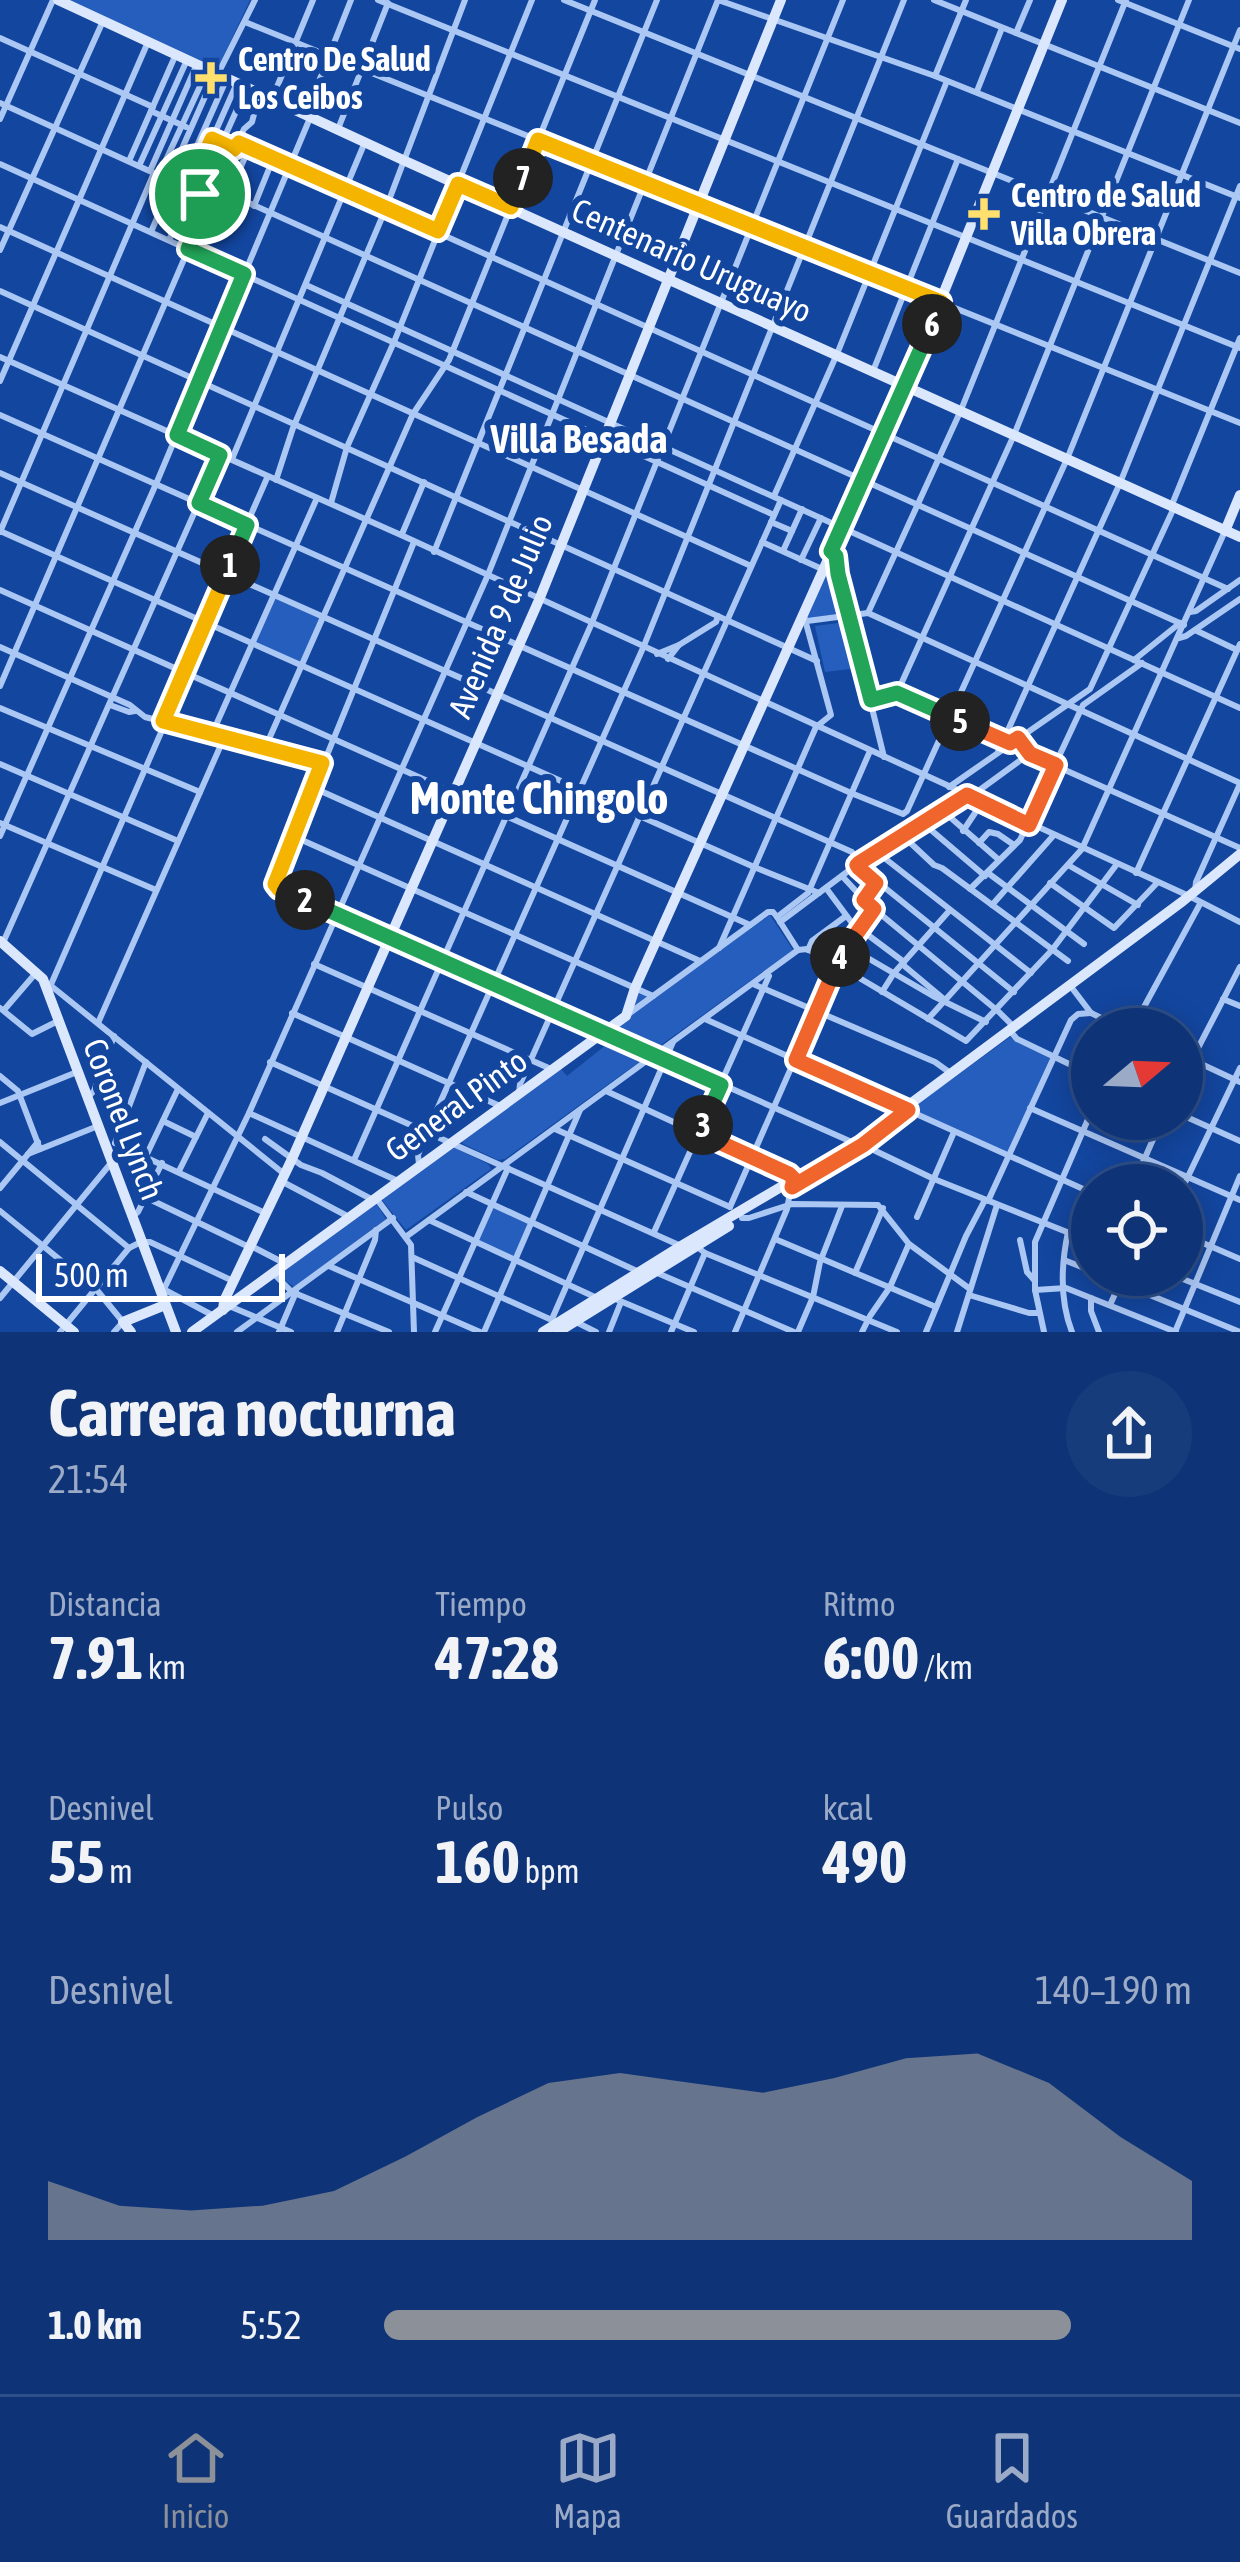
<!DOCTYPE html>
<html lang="es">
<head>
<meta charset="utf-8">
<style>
  body { margin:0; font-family:"Asap Condensed",sans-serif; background:#173c7c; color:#f1f3f6; height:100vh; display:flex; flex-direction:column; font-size:45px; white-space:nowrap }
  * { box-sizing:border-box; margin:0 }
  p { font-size:39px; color:#9baac6 }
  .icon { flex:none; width:66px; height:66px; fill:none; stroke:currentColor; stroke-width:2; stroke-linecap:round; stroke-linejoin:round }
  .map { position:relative; height:1332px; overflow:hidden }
  .drawer { display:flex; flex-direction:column; background:#0e3477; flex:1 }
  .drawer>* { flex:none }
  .needle { width:78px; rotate:71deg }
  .buttons { position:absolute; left:1071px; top:1008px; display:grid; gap:24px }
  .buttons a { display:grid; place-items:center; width:132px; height:132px; border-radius:50%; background:#0e3477; box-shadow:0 6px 30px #0003,0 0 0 3px #2e4f89; font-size:60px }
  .scale { position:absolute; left:36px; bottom:30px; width:249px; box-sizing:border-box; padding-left:12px; border:6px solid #fff; border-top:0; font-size:33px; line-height:42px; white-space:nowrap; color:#fff; -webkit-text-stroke:9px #13469f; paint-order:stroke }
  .pin { position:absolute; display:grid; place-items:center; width:102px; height:102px; color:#fff; margin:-51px; border:6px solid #fff; border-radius:50%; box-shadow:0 3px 12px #0007 }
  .km { position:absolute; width:60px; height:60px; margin:-30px; border-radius:50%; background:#222; color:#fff; font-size:33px; line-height:60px; text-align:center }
  .round { display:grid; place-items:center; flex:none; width:126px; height:126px; border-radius:63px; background:#173c7c }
  .summary { display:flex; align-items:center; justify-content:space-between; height:204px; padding:0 48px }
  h1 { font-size:66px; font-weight:700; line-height:90px }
  .figures { display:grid; grid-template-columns:repeat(3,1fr); gap:18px; height:204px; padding:12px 48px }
  .figures div { display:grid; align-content:center }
  .figures b { font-size:60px; font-weight:700 }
  .figures small { font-size:33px; font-weight:400 }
  .figures p { font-size:33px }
  .chart { height:336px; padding:24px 48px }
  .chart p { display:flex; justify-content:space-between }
  .chart svg { width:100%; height:216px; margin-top:12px; fill:#8c9099; opacity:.7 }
  ul { padding:0 48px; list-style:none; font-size:39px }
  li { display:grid; grid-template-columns:192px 144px 1fr; align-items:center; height:90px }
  li i { height:30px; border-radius:15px; background:#8c9099 }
  .menu { display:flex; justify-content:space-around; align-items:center; height:168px; border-top:3px solid #2e4f89; background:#0e3477; font-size:33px; color:#9baac6 }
  .menu a { display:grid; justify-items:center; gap:6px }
  .menu .on { color:#8c9099 }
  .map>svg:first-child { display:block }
  .green { fill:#265ebd }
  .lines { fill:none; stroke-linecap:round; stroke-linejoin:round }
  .street { stroke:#abc7f4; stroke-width:6 }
  .secondary { stroke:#dbe7fd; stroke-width:10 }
  .split-1-casing { stroke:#fff; stroke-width:24 }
  .split-2-casing { stroke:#fff; stroke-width:24 }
  .split-3-casing { stroke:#fff; stroke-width:24 }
  .split-4-casing { stroke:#fff; stroke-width:24 }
  .split-5-casing { stroke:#fff; stroke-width:24 }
  .split-6-casing { stroke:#fff; stroke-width:24 }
  .split-7-casing { stroke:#fff; stroke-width:24 }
  .split-8-casing { stroke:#fff; stroke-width:24 }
  .split-1 { stroke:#22a559; stroke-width:15 }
  .split-2 { stroke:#f5b400; stroke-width:15 }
  .split-3 { stroke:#22a559; stroke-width:15 }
  .split-4 { stroke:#f0652b; stroke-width:15 }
  .split-5 { stroke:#f0652b; stroke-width:15 }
  .split-6 { stroke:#22a559; stroke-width:15 }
  .split-7 { stroke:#f5b400; stroke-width:15 }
  .split-8 { stroke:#f5b400; stroke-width:15 }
  .poi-dot { fill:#ffe06e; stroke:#13469f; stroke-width:4.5 }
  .labels { text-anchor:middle; stroke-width:12; stroke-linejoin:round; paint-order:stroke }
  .poi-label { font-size:33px; font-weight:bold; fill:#fff; stroke:#13469f; text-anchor:start }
  .street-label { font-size:33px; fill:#fff; stroke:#13469f }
  .quarter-label { font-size:39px; font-weight:bold; fill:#fff; stroke:#13469f }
  .district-label { font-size:45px; font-weight:bold; fill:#fff; stroke:#13469f }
</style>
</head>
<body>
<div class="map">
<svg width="1240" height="1332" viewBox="0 0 1240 1332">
  <rect width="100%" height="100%" fill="#13469f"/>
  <!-- green -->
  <g class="green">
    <polygon points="67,0 250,0 218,68"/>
    <polygon points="834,560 845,613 807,618 805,614"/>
    <polygon points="274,595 324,617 302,665 253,643"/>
    <polygon points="846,622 858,668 825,672 815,626"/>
    <polygon points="770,915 793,950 654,1050 616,1032 615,1027 626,1016 635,988 654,996"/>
    <polygon points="1010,1037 1050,1058 1008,1153 911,1109"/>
    <polygon points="611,1041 646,1057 505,1159 498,1160 463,1144 462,1141 560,1068 567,1076"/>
    <polygon points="451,1146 488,1164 491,1169 406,1230 382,1200"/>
    <polygon points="376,1203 386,1219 294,1287 278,1275"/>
    <polygon points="492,1204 531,1221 514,1259 475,1241"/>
  </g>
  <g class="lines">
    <!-- street -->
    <g class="street">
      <polyline points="378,0 1240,348"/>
      <polyline points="564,0 1240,273"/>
      <polyline points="718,0 935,76 1240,198"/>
      <polyline points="934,0 1240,123"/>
      <polyline points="1118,0 1240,49"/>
      <polyline points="245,22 1240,423"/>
      <polyline points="1016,33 1030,0"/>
      <polyline points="0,38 153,107"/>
      <polyline points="219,72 255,0"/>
      <polyline points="935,76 966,0"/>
      <polyline points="977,91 1002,28"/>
      <polyline points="272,99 313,0"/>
      <polyline points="0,103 211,199 229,194 1184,625"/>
      <polyline points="151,111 186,127"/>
      <polyline points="306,114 351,0"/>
      <polyline points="0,119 53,0"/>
      <polyline points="338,129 388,3"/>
      <polyline points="239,143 1228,589"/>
      <polyline points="129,161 176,54"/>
      <polyline points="0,164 774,515"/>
      <polyline points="139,166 187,60"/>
      <polyline points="150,171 197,64"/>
      <polyline points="159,175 208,69"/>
      <polyline points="169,178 211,83"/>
      <polyline points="180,184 227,78"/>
      <polyline points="190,189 237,83"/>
      <polyline points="226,193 215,187 244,129 252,122 259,95"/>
      <polyline points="199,194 247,87"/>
      <polyline points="229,194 249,148"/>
      <polyline points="254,206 273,159"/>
      <polyline points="201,220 220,228 234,197"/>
      <polyline points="0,227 751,566"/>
      <polyline points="151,232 173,181"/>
      <polyline points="169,240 192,190"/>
      <polyline points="0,250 103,21"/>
      <polyline points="306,285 1240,708"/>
      <polyline points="0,291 817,661"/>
      <polyline points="0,357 401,535 1189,896 1240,922"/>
      <polyline points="873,371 958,159"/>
      <polyline points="0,381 148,42"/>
      <polyline points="0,415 851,793 903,814 907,811 1067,459 1240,30"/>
      <polyline points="232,459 365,142"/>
      <polyline points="0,473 852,852 859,863"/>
      <polyline points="276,480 293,428 386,208 465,0"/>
      <polyline points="774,496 837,354 947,81"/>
      <polyline points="331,503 347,447 394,342 532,0"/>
      <polyline points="771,522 792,531"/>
      <polyline points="0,531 754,867 819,893"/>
      <polyline points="0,532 154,173"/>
      <polyline points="402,534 424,482"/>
      <polyline points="414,542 276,880 277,887 854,1143"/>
      <polyline points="762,542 822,569"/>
      <polyline points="783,551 802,509"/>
      <polyline points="434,552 657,0"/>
      <polyline points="834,553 884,757"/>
      <polyline points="801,560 821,518"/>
      <polyline points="0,590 750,925"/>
      <polyline points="1190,612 1196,611 1240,580"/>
      <polyline points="868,613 961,410 1126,0"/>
      <polyline points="868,613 1240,783"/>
      <polyline points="804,616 831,715 816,727"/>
      <polyline points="807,621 868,613"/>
      <polyline points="1195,630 1237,650"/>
      <polyline points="1179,638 1186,636 1240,599"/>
      <polyline points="679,645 716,622 718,616"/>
      <polyline points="0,647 130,705 145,717 322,763"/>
      <polyline points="657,654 679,645 668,659"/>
      <polyline points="1134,660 1180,623"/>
      <polyline points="0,686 210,199"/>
      <polyline points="897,693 1014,435 1189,0"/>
      <polyline points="897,693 1003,741"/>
      <polyline points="872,700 897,693"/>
      <polyline points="110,705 129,712 135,711"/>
      <polyline points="0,708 200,792"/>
      <polyline points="212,734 317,498"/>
      <polyline points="265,748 413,414 449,360 595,0"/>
      <polyline points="998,752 1120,483 1240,186"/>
      <polyline points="0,764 178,841"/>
      <polyline points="949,787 1090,689 1172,512 1173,502 1240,338"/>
      <polyline points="314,788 700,961"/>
      <polyline points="970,797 1029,754 1240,848"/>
      <polyline points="943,811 999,860"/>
      <polyline points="0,823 156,890"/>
      <polyline points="924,824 985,876"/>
      <polyline points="963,831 981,804"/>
      <polyline points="902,835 934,865 942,868 1068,961"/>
      <polyline points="0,836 156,484 310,118"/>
      <polyline points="295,837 653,996"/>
      <polyline points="979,843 989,832 998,834 1014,845"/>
      <polyline points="878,853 1031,973"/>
      <polyline points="1068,865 1138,905"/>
      <polyline points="858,866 1014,992"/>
      <polyline points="988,873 1084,944"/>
      <polyline points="1136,873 1240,644"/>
      <polyline points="842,876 867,903 999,1012 1015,1028"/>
      <polyline points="1050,883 1114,928 1157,883"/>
      <polyline points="826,888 852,923 904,962"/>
      <polyline points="970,889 1020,840 1083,705 1142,663"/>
      <polyline points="1195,891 1196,882 1240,784"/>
      <polyline points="992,905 1053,836"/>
      <polyline points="777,917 798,950 807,949 834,963 966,1041 1052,950 1117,864"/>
      <polyline points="780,922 859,863 966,796"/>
      <polyline points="2,945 220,455"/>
      <polyline points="847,946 933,996 986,1022"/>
      <polyline points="719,948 816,727"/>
      <polyline points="808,950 812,941 846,916"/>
      <polyline points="314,964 551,1069"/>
      <polyline points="902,964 945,1000"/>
      <polyline points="753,984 935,1062 949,1072"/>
      <polyline points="50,985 283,1173"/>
      <polyline points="1072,988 1091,1013 1124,1029"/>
      <polyline points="49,989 163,728 164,713 267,478"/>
      <polyline points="882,992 894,973 950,910"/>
      <polyline points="1223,999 1240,1006"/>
      <polyline points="0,1008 32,1034 58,1021"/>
      <polyline points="4,1010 35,974"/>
      <polyline points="292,1013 500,1106"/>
      <polyline points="627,1015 768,912 773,912 777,917 808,893 870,751"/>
      <polyline points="705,1019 1092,1193"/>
      <polyline points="928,1019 1082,849 1225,531"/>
      <polyline points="98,1023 224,738"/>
      <polyline points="1132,1029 1200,904"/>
      <polyline points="1011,1032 1017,1039 1092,1075"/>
      <polyline points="1182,1055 1240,1082"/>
      <polyline points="270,1062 681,1246"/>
      <polyline points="0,1076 18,1091 40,1149"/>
      <polyline points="1182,1079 1240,967"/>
      <polyline points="606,1091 793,1177 787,1209 735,1332"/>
      <polyline points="519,1093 520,1084 781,500"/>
      <polyline points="87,1098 94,1091 114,1036"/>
      <polyline points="0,1103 77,1072"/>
      <polyline points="1030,1108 1240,1200"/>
      <polyline points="249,1113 398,1181"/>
      <polyline points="1182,1115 1240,1141"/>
      <polyline points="163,1121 196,1137"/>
      <polyline points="555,1129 730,1207"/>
      <polyline points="265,1139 301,1165 322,1173 373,1200"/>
      <polyline points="0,1142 129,1248"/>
      <polyline points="115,1143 265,1213"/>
      <polyline points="115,1143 146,1062"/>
      <polyline points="863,1145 934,1179 1092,1242"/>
      <polyline points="28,1154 98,1126"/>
      <polyline points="146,1156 178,1089"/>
      <polyline points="354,1160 591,625 843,0"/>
      <polyline points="419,1164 418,1155 427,1132 643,648 904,0"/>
      <polyline points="179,1171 208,1113"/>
      <polyline points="281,1181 351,1218"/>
      <polyline points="1133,1185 1162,1119"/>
      <polyline points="0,1188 38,1142"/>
      <polyline points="1182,1189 1240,1068"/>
      <polyline points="466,1192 639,1272"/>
      <polyline points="145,1197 249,1247"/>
      <polyline points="376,1198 411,1245 414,1332"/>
      <polyline points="988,1201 1071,1020 1078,1014 1091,1013"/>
      <polyline points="730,1207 838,961 874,909"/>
      <polyline points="0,1211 96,1289 123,1322 114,1332"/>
      <polyline points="132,1217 138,1212 162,1163"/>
      <polyline points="917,1217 954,1132"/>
      <polyline points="742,1218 749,1218 792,1204 878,1205 909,1244 970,1289"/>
      <polyline points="429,1220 597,1298"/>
      <polyline points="654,1232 769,976"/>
      <path d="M1068 1232C1061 1265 1060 1301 1072 1332"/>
      <polyline points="1182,1234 1240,1259"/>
      <polyline points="407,1236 798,950"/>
      <polyline points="775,1239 936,1307"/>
      <polyline points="1020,1240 1027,1272 1035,1281"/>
      <polyline points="696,1246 705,1253 897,1332"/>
      <polyline points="253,1247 284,1263"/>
      <polyline points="412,1257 554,1321"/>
      <polyline points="1064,1260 1092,1271"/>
      <polyline points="329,1266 480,1332"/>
      <polyline points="655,1272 794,1332"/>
      <polyline points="855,1273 883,1208"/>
      <polyline points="274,1274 292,1292 389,1332"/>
      <polyline points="1101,1275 1240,1332"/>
      <polyline points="1173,1275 1240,1302"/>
      <polyline points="165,1290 214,1316"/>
      <polyline points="1035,1290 1066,1288 1176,1332"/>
      <polyline points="163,1291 249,1113 487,577 718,0"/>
      <polyline points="969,1295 1029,1313 1038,1313"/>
      <polyline points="0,1298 111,1163"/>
      <polyline points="613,1298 694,1332"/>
      <polyline points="1091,1298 1091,1311 1099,1332"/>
      <polyline points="1110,1305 1120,1283"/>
      <polyline points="229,1306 291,1332"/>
      <polyline points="552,1319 673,1042"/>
      <polyline points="578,1323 596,1332"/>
      <polyline points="60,1332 129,1248 141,1242 150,1242 233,1281"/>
      <polyline points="237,1332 393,1218"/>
      <polyline points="279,1332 296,1292"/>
      <polyline points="337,1332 375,1240 376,1230"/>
      <polyline points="435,1332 508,1168"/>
      <polyline points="484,1332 580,1110"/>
      <polyline points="609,1332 621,1302"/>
      <polyline points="671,1332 705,1253"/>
      <polyline points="798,1332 813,1297 820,1262 842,1206"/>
      <polyline points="862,1332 870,1316 890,1287 908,1246"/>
      <polyline points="926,1332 966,1236 985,1200"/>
      <polyline points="957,1332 997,1205"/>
      <polyline points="1044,1332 1035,1290 1035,1242 1092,1110"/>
      <polyline points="1175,1332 1240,1176"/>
    </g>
    <!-- secondary -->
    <g class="secondary">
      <polyline points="58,0 403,160 1240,537"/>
      <polyline points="1225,531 1240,495"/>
      <polyline points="0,941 43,979 176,1332"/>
      <polyline points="0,1271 74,1332"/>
      <polyline points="223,1310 224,1301 292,1159 539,600 781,0"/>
      <polyline points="131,1332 123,1322 165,1305"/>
      <polyline points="192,1332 626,1016 635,988 906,386 1062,0"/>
      <polyline points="543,1332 681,1246 867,1136 1183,901 1240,854"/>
      <polyline points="558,1332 729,1226"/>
    </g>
  </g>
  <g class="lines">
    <defs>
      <polyline id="split-1" points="200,194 211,199 188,249 244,274 177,435 220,455 199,503 247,525 230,565"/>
      <polyline id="split-2" points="230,565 163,721 322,763 275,884 279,889 305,900"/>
      <polyline id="split-3" points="305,900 721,1085 703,1125"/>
      <polyline id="split-4" points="703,1125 699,1133 789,1174 794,1179 792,1187 863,1145 908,1110 796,1060 840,957"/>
      <polyline id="split-5" points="840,957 874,909 864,900 876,883 859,868 857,865 859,863 967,795 1029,825 1056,765 1030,754 1018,738 1010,743 960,721"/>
      <polyline id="split-6" points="932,324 831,551 836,556 838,574 871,700 897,693 960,721"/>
      <polyline id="split-7" points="523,178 538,140 941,302 932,324"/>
      <polyline id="split-8" points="200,194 190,189 212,139 234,149 239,143 438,231 458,184 511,207 523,178"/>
    </defs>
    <!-- split-1 casing -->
    <use href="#split-1" class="split-1-casing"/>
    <!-- split-2 casing -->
    <use href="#split-2" class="split-2-casing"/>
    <!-- split-3 casing -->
    <use href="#split-3" class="split-3-casing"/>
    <!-- split-4 casing -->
    <use href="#split-4" class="split-4-casing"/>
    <!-- split-5 casing -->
    <use href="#split-5" class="split-5-casing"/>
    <!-- split-6 casing -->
    <use href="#split-6" class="split-6-casing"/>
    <!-- split-7 casing -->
    <use href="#split-7" class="split-7-casing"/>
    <!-- split-8 casing -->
    <use href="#split-8" class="split-8-casing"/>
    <!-- split-1 -->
    <use href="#split-1" class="split-1"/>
    <!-- split-2 -->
    <use href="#split-2" class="split-2"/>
    <!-- split-3 -->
    <use href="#split-3" class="split-3"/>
    <!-- split-4 -->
    <use href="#split-4" class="split-4"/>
    <!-- split-5 -->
    <use href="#split-5" class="split-5"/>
    <!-- split-6 -->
    <use href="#split-6" class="split-6"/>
    <!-- split-7 -->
    <use href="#split-7" class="split-7"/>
    <!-- split-8 -->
    <use href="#split-8" class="split-8"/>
  </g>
  <!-- markers -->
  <g class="poi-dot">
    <path d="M205 60h12v12h12v12h-12v12h-12v-12h-12v-12h12z"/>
    <path d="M978 196h12v12h12v12h-12v12h-12v-12h-12v-12h12z"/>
  </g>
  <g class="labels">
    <!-- poi labels -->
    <g class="poi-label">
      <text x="238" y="71">Centro De Salud<tspan x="238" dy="38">Los Ceibos</tspan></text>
      <text x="1011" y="207">Centro de Salud<tspan x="1011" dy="38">Villa Obrera</tspan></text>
    </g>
    <!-- street labels -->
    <g class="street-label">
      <text transform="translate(692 260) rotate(24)" y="12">Centenario Uruguayo</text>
      <text transform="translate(500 616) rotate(-67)" y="12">Avenida 9 de Julio</text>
      <text transform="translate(456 1105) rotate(-36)" y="12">General Pinto</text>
      <text transform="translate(124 1119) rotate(69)" y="12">Coronel Lynch</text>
    </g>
    <!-- quarter labels -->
    <g class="quarter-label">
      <text x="579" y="453">Villa Besada</text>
    </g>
    <!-- district labels -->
    <g class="district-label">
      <text x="539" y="814">Monte Chingolo</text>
    </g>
  </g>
</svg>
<div class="buttons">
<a><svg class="needle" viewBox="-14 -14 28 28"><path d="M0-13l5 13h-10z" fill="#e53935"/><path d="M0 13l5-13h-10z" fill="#9baac6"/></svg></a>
<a><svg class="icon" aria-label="locate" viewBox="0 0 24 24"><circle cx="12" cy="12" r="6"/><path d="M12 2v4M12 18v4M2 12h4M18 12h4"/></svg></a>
</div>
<div class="scale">500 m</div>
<div class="pin" style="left:200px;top:194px;background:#1e9e55"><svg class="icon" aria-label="arrive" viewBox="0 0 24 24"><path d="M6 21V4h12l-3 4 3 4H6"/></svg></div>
<b class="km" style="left:230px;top:565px">1</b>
<b class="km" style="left:305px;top:900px">2</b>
<b class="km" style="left:703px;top:1125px">3</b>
<b class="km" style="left:840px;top:957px">4</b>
<b class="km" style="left:960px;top:721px">5</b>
<b class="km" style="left:932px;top:324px">6</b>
<b class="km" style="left:523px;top:178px">7</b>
</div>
<section class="drawer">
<div class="summary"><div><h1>Carrera nocturna</h1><p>21:54</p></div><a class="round"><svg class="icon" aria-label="share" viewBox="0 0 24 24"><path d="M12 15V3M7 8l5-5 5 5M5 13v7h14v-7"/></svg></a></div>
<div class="figures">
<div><p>Distancia</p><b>7.91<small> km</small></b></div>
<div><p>Tiempo</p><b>47:28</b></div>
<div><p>Ritmo</p><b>6:00<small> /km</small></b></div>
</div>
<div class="figures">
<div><p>Desnivel</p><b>55<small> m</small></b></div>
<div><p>Pulso</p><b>160<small> bpm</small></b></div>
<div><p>kcal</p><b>490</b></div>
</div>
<div class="chart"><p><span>Desnivel</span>140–190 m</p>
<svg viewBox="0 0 160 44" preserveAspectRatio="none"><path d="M0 44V32L10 37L20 38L30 37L40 34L50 27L60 19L70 12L80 10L90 12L100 14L110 11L120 7L130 6L140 12L150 23L160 32V44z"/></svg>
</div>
<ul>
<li><b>1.0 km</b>5:52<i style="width:85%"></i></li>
</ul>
</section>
<nav class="menu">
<a class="on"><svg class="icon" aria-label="home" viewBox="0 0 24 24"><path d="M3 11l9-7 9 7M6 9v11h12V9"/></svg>Inicio</a>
<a><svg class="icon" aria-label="map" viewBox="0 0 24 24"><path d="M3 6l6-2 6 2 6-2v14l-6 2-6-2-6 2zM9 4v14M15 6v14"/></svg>Mapa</a>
<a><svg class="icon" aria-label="saved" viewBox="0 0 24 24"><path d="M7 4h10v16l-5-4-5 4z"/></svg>Guardados</a>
</nav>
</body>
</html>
